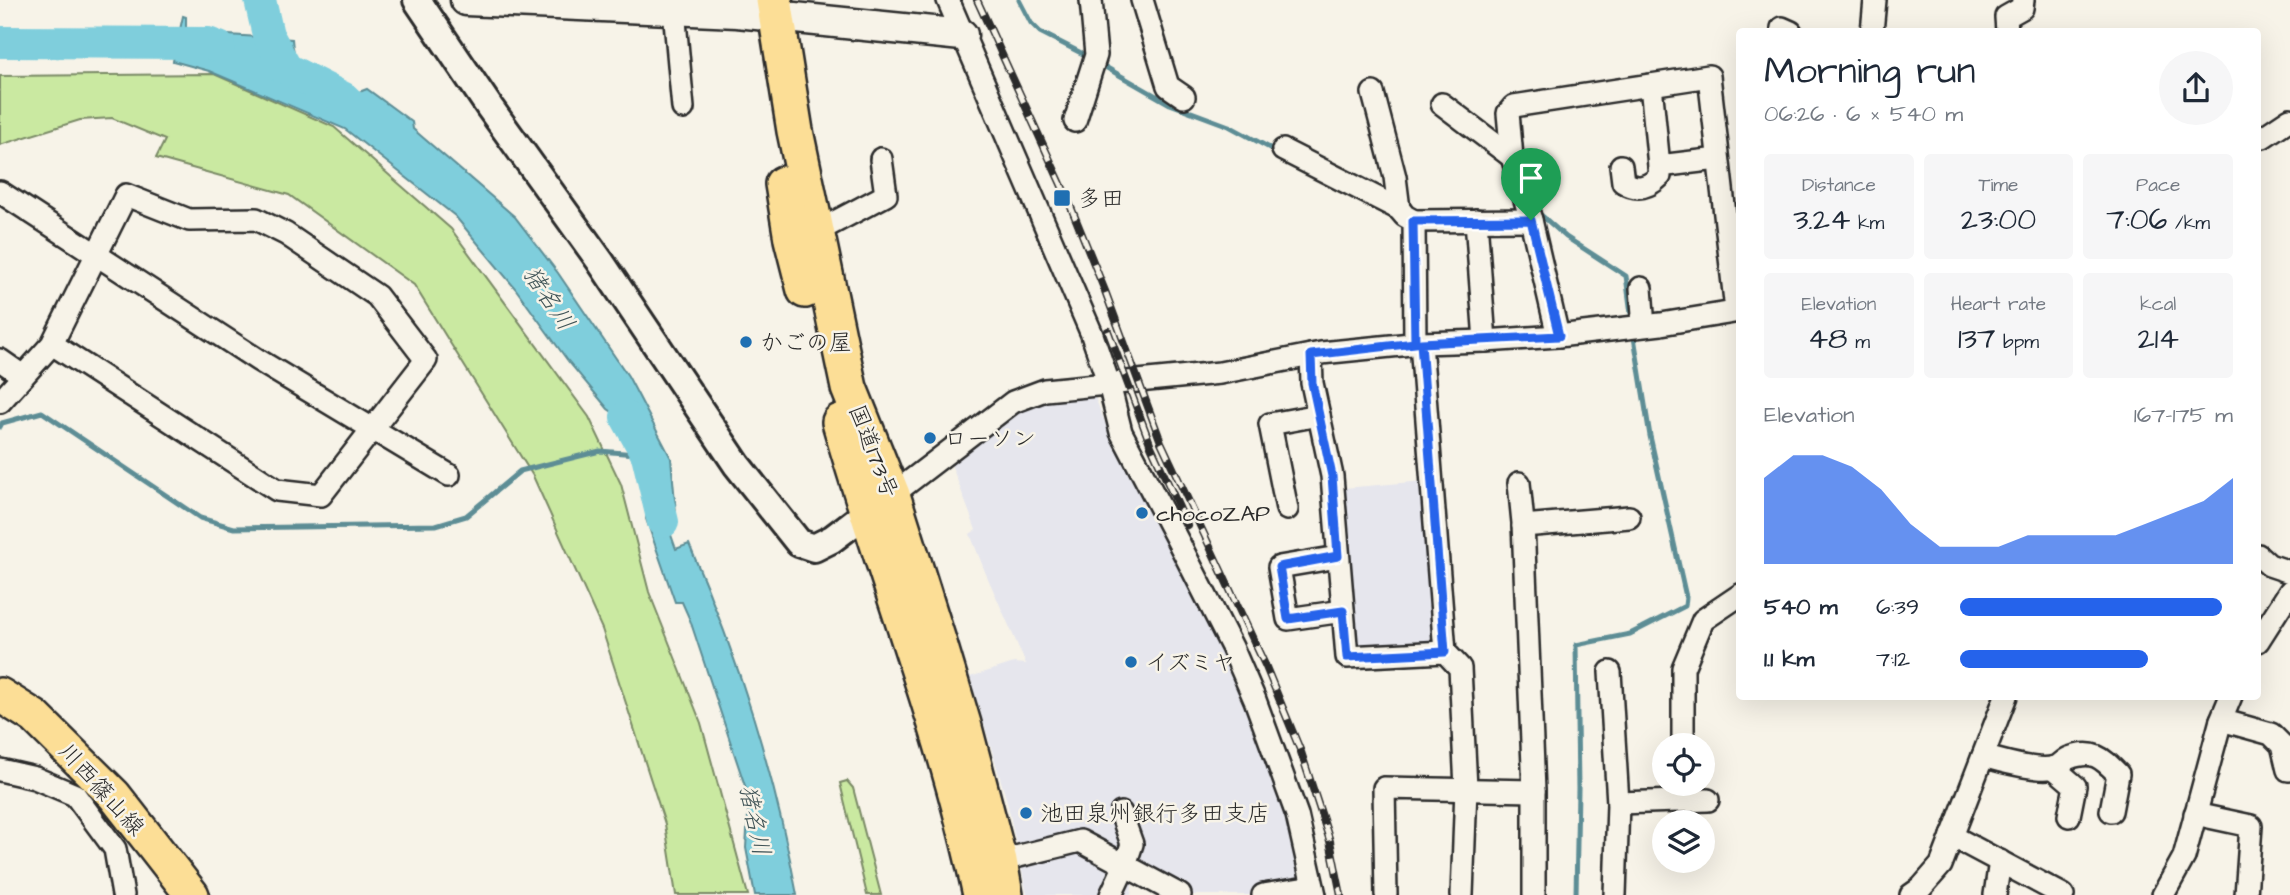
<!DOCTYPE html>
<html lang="en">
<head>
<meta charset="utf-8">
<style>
  body { margin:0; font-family:"Architects Daughter","Klee One",sans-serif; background:#f6f6f7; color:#1f2937; height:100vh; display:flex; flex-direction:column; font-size:26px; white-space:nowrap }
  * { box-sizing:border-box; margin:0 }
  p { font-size:23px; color:#747a83 }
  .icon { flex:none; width:38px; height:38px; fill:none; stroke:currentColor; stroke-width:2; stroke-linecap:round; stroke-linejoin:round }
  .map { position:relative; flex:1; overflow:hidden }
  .sheet { position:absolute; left:1736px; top:28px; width:525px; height:672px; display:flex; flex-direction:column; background:#fff; border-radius:7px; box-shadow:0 7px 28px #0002 }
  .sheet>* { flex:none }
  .controls { position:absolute; left:1652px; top:733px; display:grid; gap:14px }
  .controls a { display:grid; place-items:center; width:63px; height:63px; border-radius:50%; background:#fff; box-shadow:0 7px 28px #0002; font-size:35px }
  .pin { position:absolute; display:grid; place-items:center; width:60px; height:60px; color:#fff; margin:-72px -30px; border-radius:50% 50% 50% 0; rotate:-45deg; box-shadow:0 0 7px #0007 }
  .pin .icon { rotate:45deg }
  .round { display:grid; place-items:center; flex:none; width:74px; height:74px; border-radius:37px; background:#f6f6f7 }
  .headline { display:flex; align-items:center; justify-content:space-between; height:119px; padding:0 28px }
  h1 { font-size:38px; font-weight:600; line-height:52px }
  .metrics { display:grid; grid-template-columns:repeat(3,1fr); gap:10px; height:119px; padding:7px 28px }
  .metrics div { display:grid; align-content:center; border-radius:7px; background:#f6f6f7; text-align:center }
  .metrics b { font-size:30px; font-weight:600 }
  .metrics small { font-size:19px; font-weight:400 }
  .metrics p { font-size:19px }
  .chart { height:196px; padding:14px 28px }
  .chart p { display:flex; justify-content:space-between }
  .chart svg { width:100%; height:126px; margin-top:7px; fill:#2563eb; opacity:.7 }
  ul { padding:0 28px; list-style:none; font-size:23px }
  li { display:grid; grid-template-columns:112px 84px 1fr; align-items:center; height:52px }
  li i { height:18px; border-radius:9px; background:#2563eb }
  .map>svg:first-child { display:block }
  .built { fill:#e6e6ed }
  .green { fill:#cae9a1; stroke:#7a8a66; stroke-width:2 }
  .water { fill:#7fcedc; stroke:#5d8d95; stroke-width:2 }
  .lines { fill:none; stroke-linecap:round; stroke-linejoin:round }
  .stream { stroke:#5d8d95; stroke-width:5 }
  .river { stroke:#7fcedc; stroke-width:32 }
  .minor-casing { stroke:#2b2b2b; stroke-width:26 }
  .tertiary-casing { stroke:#2b2b2b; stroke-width:32 }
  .secondary-casing { stroke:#2b2b2b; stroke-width:35 }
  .primary-casing { stroke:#2b2b2b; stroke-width:38 }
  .trunk-casing { stroke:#2b2b2b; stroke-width:40 }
  .minor { stroke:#f7f3e8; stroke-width:21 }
  .tertiary { stroke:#f7f3e8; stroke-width:26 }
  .secondary { stroke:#f7f3e8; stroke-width:30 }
  .primary { stroke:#fcde96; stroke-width:33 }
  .trunk { stroke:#fcde96; stroke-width:35 }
  .rail-casing { stroke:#2b2b2b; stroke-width:8 }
  .rail { stroke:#f7f3e8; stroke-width:5; stroke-dasharray:16; stroke-linecap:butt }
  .route-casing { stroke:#fff; stroke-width:14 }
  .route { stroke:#2563eb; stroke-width:9 }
  .poi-dot { fill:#1f6fb2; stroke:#f7f3e8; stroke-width:2.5 }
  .labels { text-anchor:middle; stroke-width:5; stroke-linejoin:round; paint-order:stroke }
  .poi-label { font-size:23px; fill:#2b2b2b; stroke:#f7f3e8; text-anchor:start }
  .street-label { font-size:23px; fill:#2b2b2b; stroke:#f7f3e8 }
  .water-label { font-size:24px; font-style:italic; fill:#405457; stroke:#f7f3e8 }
</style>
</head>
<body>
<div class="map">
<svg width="2290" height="895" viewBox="0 0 2290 895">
  <rect width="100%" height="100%" fill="#f7f3e8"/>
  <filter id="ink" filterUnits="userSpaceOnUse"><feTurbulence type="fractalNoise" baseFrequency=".0143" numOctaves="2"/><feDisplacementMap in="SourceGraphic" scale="14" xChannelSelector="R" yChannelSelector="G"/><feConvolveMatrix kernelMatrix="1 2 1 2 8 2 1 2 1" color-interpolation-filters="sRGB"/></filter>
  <g filter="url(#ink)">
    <!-- built -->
    <g class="built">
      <polygon points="1062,394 1094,395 1109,432 1133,467 1219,639 1276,778 1310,895 1160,895 1133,881 1131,895 1027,895 1007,801 970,677 1014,663 1026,664 986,574 970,534 976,530 950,461 1027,407"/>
      <polygon points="1424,481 1434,643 1359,649 1344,488"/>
    </g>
    <!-- green -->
    <g class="green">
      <polygon points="214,74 334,127 451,229 589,417 621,484 649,592 701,723 748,895 676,895 665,824 602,629 533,476 414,285 289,195 156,158 165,140 112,118 80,120 0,145 0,76"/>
      <polygon points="847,781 853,788 881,895 867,895 840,783"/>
    </g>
    <!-- water -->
    <path class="water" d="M183 16 186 17V28L212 29V34L292 39C293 61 303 71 320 84L319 92 330 95 337 91 349 95 355 89 359 92 367 89 412 122 413 129 515 217 558 273 628 376 671 458 676 513 665 518 676 549 689 544C739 660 774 771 797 895H755L746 848 749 798 690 620 682 602H675L646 519 649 492 656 467 621 418 608 409 568 361 515 288 455 216 345 129 209 71 173 61Z"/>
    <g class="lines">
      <!-- stream -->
      <g class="stream">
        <polyline points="1019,0 1031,23 1040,32 1089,57"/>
        <polyline points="1100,64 1170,104 1229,126 1279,153"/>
        <polyline points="1532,188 1540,214 1566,237 1626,276 1632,321"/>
        <polyline points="0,427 2,423 42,412 200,518 234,528 436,525 466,516 520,471 600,451 647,455"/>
        <polyline points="1576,895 1578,789 1576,645 1630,634 1685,606 1686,597 1650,436 1633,331"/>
      </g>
      <!-- river -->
      <g class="river">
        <polyline points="260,0 268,35 286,68"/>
        <polyline points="0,42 208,43 219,47"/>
        <polyline points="281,66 344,98 367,120"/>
        <polyline points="626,417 647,455 663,522"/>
      </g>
      <defs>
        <g id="minor">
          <polyline points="948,0 1091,332 1109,384 1121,432 1180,545 1232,647 1255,700 1297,815 1315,895"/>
          <polyline points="1142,0 1168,86 1184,97"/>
          <polyline points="674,10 683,108"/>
          <polyline points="1782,28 1791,32"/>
          <polyline points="1872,32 1875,0"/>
          <polyline points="2007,32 2006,17 2022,8 2023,0"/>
          <polyline points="1373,93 1395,177 1399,209"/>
          <polyline points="1442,104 1512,157"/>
          <polyline points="1075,121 1096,55 1091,0"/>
          <polyline points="2258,138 2263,137 2290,119"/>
          <polyline points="1283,150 1399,209 1405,216 1414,221 1415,343"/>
          <path d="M1621 166 1623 182C1637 191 1649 187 1660 176L1651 85"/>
          <polyline points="1659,166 1718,159"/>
          <polyline points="0,192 258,360 449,475"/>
          <polyline points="1476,220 1485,341"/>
          <polyline points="1414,221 1531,220"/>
          <polyline points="816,232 886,195 881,159"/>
          <polyline points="1640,326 1643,314 1641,288"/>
          <polyline points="1558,336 1531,220 1512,157 1508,113 1514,106 1709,76 1736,310"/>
          <polyline points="1421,343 1445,652 1460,668 1466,788 1462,895"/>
          <polyline points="1311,355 1312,383 1332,476 1347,657 1445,652"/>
          <polyline points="0,360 23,376"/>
          <polyline points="0,402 52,344 126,195 189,220 256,219 286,234 377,296 426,360 321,495 277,490 52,344"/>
          <polyline points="1519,483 1523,523 1534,791 1534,895"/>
          <polyline points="892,495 1013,402 1045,390 1220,373 1321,353 1421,343 1485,341 1558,336 1661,324 1740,311"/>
          <polyline points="1287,509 1270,424 1319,415"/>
          <polyline points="1523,526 1629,517"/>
          <polyline points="2258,555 2269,565 2290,572"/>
          <polyline points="1338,557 1279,567 1288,619 1343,611"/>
          <polyline points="2258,641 2290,591"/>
          <polyline points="1610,672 1618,803 1615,895"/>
          <polyline points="2221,720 2271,734 2282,745 2288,770 2290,770"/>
          <polyline points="1683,746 1683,668 1703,620 1740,595"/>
          <path d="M1983 756C2000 761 2039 772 2055 767 2060 766 2064 760 2069 758 2094 749 2102 758 2118 774L2111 811"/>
          <polyline points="2054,768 2075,786 2069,816"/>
          <polyline points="0,770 35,778 75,795 115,849 123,895"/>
          <polyline points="1618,803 1708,800"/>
          <polyline points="2195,814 2251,826 2246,895"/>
          <polyline points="1952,836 2063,895"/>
          <polyline points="999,861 1080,841 1180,895"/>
          <polyline points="1111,895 1125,865 1132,844 1121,813"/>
          <polyline points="1263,895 1313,887"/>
          <polyline points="1386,895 1384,788 1534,791"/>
          <polyline points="1911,895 1921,888 1941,865 2006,696"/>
          <polyline points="1995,895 2000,861"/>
          <polyline points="2163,895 2184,857 2221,720 2231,696"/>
        </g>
        <polyline id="tertiary" points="417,0 490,108 600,261 737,465 799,543 814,548 832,539 881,502"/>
        <polyline id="secondary" points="466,0 737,12 962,35"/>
        <polyline id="primary" points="0,695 35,717 114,795 192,895"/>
        <g id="trunk">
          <polyline points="774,0 795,131 849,388 892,495 940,647 963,724 999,861 1005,895"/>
          <polyline points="783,184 792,239 805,290"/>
          <path d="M840 422C886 580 947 734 981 895"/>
        </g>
      </defs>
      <!-- minor casing -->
      <use href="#minor" class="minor-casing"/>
      <!-- tertiary casing -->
      <use href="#tertiary" class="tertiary-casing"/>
      <!-- secondary casing -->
      <use href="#secondary" class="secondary-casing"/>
      <!-- primary casing -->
      <use href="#primary" class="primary-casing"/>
      <!-- trunk casing -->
      <use href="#trunk" class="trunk-casing"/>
      <!-- minor -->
      <use href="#minor" class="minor"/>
      <!-- tertiary -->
      <use href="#tertiary" class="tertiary"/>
      <!-- secondary -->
      <use href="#secondary" class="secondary"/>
      <!-- primary -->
      <use href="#primary" class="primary"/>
      <!-- trunk -->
      <use href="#trunk" class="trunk"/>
      <defs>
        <g id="rail">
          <polyline points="977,0 1066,195 1105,291 1161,442 1266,667 1301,752 1330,841 1341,895"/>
          <polyline points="1108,331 1151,446 1187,525"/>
        </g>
      </defs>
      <!-- rail casing -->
      <use href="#rail" class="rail-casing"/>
      <!-- rail -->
      <use href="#rail" class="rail"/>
    </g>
  </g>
  <g class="lines" filter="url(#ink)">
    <defs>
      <polygon id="route" points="1531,220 1559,336 1421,343 1445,652 1347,657 1343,611 1288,619 1279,567 1338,556 1332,476 1312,383 1311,355 1415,343 1413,221"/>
    </defs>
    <!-- route casing -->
    <use href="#route" class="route-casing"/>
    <!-- route -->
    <use href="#route" class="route"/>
  </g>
  <!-- markers -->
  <g class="poi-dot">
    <rect x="1053" y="189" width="18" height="18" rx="3.5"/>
    <circle cx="746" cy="342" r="7"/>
    <circle cx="930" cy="438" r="7"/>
    <circle cx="1142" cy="513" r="7"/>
    <circle cx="1131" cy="662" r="7"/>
    <circle cx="1026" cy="813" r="7"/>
  </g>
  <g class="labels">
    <!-- poi labels -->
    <g class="poi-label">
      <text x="1078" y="206">多田</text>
      <text x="760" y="350">かごの屋</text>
      <text x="944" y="446">ローソン</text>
      <text x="1156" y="521">chocoZAP</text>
      <text x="1145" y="670">イズミヤ</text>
      <text x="1040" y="821">池田泉州銀行多田支店</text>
    </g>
    <!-- street labels -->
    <g class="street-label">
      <text transform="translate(874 451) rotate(69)" y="8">国道173号</text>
      <text transform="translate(102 789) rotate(48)" y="8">川西篠山線</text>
    </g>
    <!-- water labels -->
    <g class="water-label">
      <text transform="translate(549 298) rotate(56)" y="8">猪名川</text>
      <text transform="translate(755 820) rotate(78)" y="8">猪名川</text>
    </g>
  </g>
</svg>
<div class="controls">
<a><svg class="icon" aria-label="locate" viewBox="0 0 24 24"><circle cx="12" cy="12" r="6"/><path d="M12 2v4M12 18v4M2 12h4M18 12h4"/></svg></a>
<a><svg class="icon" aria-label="layers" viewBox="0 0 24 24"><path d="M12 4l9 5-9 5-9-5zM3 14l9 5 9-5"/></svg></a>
</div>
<div class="pin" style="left:1531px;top:220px;background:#1e9e55"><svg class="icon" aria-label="arrive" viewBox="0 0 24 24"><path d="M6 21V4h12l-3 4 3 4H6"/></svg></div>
<section class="sheet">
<div class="headline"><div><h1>Morning run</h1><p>06:26 · 6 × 540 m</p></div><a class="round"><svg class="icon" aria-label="share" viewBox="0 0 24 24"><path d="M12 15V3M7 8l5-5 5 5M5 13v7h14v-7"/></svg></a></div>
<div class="metrics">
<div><p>Distance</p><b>3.24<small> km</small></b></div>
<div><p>Time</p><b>23:00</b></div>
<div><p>Pace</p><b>7:06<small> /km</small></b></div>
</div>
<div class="metrics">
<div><p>Elevation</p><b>48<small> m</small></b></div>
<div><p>Heart rate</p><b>137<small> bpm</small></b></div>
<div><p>kcal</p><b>214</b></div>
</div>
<div class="chart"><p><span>Elevation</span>167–175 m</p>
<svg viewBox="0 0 160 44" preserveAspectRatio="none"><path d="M0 44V14L10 6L20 6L30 10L40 18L50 30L60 38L70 38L80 38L90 34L100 34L110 34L120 34L130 30L140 26L150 22L160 14V44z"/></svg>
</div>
<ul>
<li><b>540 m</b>6:39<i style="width:96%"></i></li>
<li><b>1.1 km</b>7:12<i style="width:69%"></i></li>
</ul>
</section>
</div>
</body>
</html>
